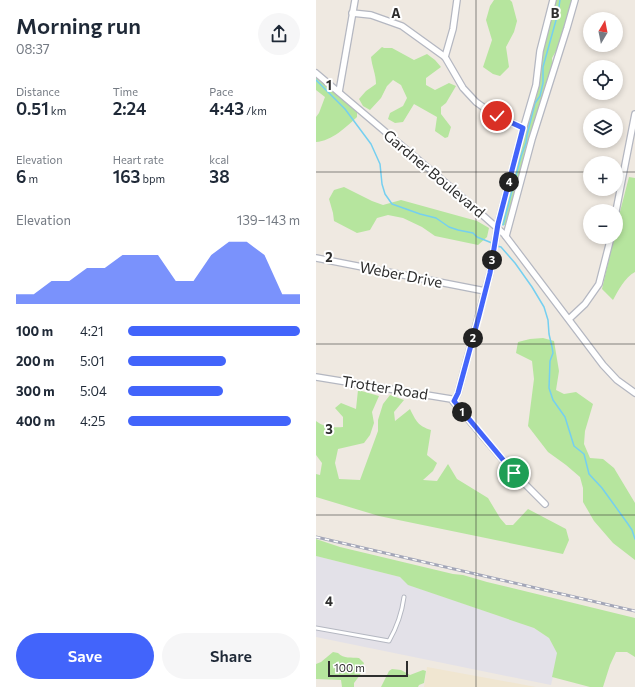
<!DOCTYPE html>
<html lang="en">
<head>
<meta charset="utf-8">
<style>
  body { margin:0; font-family:Commissioner,sans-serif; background:#f6f6f7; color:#1f2937; height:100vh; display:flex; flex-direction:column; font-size:15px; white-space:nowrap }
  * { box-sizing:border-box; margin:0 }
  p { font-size:13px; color:#747a83 }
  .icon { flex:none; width:22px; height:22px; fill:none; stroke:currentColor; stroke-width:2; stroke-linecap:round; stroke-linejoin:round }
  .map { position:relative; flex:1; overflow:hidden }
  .drawer { display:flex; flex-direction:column; background:#fff; width:316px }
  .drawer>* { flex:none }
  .needle { width:26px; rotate:10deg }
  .buttons { position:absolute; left:267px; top:12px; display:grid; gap:8px }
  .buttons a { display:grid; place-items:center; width:40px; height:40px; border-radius:50%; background:#fff; box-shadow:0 2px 6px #0003; font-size:20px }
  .scale { position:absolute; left:12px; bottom:10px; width:80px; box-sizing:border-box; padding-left:4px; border:2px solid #2e2e2e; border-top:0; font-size:11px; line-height:14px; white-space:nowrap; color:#2e2e2e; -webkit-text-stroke:3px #fff; paint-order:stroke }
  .pin { position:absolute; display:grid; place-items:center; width:34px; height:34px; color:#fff; margin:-17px; border:2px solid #fff; border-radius:50%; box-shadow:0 1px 4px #0007 }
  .km { position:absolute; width:20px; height:20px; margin:-10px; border-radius:50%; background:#222; color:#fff; font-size:11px; line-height:20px; text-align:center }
  .round { display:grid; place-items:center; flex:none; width:42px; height:42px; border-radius:21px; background:#f6f6f7 }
  .headline { display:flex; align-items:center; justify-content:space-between; height:68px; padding:0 16px }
  h1 { font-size:22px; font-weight:600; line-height:30px }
  .metrics { display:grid; grid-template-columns:repeat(3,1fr); gap:6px; height:68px; padding:4px 16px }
  .metrics div { display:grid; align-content:center }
  .metrics b { font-size:17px; font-weight:600 }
  .metrics small { font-size:11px; font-weight:400 }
  .metrics p { font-size:11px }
  .chart { height:112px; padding:8px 16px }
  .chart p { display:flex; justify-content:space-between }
  .chart svg { width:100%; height:72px; margin-top:4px; fill:#4264fb; opacity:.7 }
  .button { display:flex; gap:8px; margin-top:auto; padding:8px 16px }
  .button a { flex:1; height:46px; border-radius:24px; background:#4264fb; color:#fff; font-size:16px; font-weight:600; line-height:46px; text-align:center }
  .button a+a { background:#f6f6f7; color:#1f2937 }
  ul { padding:0 16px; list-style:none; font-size:13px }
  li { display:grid; grid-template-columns:64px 48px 1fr; align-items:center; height:30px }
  li i { height:10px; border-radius:5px; background:#4264fb }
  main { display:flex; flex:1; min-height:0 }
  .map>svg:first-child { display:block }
  .industrial { fill:#e3e1e8 }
  .education { fill:#f0e6d1 }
  .green { fill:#b6e59e }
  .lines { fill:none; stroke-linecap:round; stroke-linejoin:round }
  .stream { stroke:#75cff0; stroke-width:1.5 }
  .service-casing { stroke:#b4b7c1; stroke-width:5 }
  .minor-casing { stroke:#b4b7c1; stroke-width:8 }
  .service { stroke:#fff; stroke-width:3 }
  .minor { stroke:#fff; stroke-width:5.5 }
  .rail-casing { stroke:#a3a6b8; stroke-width:3 }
  .rail { stroke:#fff; stroke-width:1.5; stroke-dasharray:4.5; stroke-linecap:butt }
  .route-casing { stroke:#fff; stroke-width:8 }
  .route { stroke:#4264fb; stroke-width:5 }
  .grid { fill:none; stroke:#2e2e2e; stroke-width:1; stroke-opacity:0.55 }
  .labels { text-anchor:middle; stroke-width:4; stroke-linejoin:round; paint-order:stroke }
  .street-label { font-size:15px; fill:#2e2e2e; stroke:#fff }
  .grid-label { font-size:13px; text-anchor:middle; font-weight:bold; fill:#2e2e2e; stroke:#fff; stroke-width:4; stroke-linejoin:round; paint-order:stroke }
</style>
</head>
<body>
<main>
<section class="drawer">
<div class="headline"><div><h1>Morning run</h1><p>08:37</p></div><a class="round"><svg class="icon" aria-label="share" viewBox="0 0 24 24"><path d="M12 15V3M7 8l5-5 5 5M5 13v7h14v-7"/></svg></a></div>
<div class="metrics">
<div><p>Distance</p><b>0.51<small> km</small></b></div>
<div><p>Time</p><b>2:24</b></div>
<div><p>Pace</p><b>4:43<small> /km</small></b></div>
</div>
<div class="metrics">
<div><p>Elevation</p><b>6<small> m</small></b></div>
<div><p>Heart rate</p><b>163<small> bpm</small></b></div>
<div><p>kcal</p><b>38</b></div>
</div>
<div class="chart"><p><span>Elevation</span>139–143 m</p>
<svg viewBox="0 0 160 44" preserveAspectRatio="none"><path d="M0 44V38L10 38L20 30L30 30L40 22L50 22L60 14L70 14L80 14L90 30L100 30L110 14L120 6L130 6L140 14L150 38L160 38V44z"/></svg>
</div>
<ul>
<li><b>100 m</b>4:21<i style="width:100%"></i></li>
<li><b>200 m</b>5:01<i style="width:57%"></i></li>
<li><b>300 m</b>5:04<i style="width:55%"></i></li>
<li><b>400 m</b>4:25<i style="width:95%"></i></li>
</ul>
<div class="button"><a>Save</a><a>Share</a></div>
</section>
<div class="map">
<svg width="319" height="687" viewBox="0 0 319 687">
  <rect width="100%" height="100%" fill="#efe9e1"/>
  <!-- industrial -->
  <polygon class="industrial" points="0,556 84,577 93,585 218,628 233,638 242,654 235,685 0,637"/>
  <!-- education -->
  <polygon class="education" points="111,667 220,687 108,687"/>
  <!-- green -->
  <g class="green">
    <polygon points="178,0 194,0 196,2 201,21 198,32 190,47 193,67 184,76 177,74 167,67 176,40 170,20 174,6"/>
    <polygon points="239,0 257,0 243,46 236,58 237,67 216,133 211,144 190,225 186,225 185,220 204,143 221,94 225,73 225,61 227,48"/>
    <path d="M66 47 68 48H76L98 60 111 54 119 60 125 67 110 78V85L119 90 133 83 140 86 130 103 125 107V114L135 127 132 137 129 138 119 131 121 117 98 104 87 122 79 123 72 119 74 113 87 106 91 98 85 85 77 80 71 86 65 98 54 110 47 106 43 99 50 91 60 84C60 74 56 67 55 57Z"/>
    <path d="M0 77 41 111V117C30 127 16 141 0 142V117L3 113 9 97 0 90Z"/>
    <path d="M313 177 319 178V272C309 277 302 291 297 300L286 289 298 237H300V227Z"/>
    <polygon points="28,187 56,201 67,205 85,200 161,221 173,228 171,237 162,245 119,236 106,227 87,218 72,215 61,218 54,230 41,233 18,221 17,213 13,199 18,190"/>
    <polygon points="227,338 238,341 243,371 240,390 248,394 260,392 277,404 269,431 268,444 274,458 287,459 298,468 319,503 319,560 297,543 278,521 267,502 267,488 264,477 250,465 232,452 212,426 218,379 216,361 200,353 202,342 214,339"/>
    <path d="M42 390 63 396 56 412 58 423 54 435 48 443 22 449 19 463 23 479 44 480 58 442 62 431V420L67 404 74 395 88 400 78 412 79 421 94 409C100 421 102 426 115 430L111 455 121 463 117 471 107 480 121 481 132 464 141 479 172 498 184 518 190 525H197L212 509 250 529 253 540 247 554 63 516 0 497V474L4 475 6 463 0 455V421C7 427 18 428 27 427V417L19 408 25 403 40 409Z"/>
    <polygon points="0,539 24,547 137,574 147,575 171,582 319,618 319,657 311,652 300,652 294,665 287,687 274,687 236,677 241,653 233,638 218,628 92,585 84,577 0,556"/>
    <path d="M17 652 22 653C28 659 35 657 43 658L48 663 44 675 38 683V687H26L25 680 0 679V664L5 662Z"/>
    <polygon points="76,669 85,670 94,675 107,670 110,671 108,683 103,685 102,687 65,687 73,671"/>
  </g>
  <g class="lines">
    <!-- stream -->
    <g class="stream">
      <polyline points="0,80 29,109 55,144 64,164 66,184 69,194 76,204 104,214 120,218 133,227 142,230 157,233 161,237 176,243"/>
      <polyline points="187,225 205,156 210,143 211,135 219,103 224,96 227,83 227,67 242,13 244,0"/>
      <polyline points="181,246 185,247 199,263 216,287 228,307 232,320 233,334 236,347 237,353 234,361 233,388 237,400 249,417 258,446 268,454 273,474 286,488 312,524 316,530 319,539"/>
    </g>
    <defs>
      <path id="service" d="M0 628 73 641C81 627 86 612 88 597"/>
      <g id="minor">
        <polyline points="36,13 55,15 86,26 129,57 147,88 160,102 174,112 207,128"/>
        <polyline points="129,57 137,29 141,0"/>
        <polyline points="0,73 138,190 188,234 287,365 301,380 319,393"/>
        <polyline points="23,92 39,0"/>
        <polyline points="300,211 319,114"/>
        <polyline points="190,236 216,139 251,28 259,0"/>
        <polyline points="0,258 169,291"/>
        <polyline points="253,319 269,304 283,284 295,237"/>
        <polyline points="0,377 135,399 198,473 229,504"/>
        <polyline points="138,401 142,393 174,273 182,224 204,140 220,85 224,51 237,0"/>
      </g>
    </defs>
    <!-- service casing -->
    <use href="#service" class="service-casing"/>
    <!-- minor casing -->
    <use href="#minor" class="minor-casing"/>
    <!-- service -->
    <use href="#service" class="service"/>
    <!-- minor -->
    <use href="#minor" class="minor"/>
    <defs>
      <polyline id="rail" points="0,537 319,611"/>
    </defs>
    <!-- rail casing -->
    <use href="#rail" class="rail-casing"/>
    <!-- rail -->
    <use href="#rail" class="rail"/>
  </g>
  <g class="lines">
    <defs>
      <polyline id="route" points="181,116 207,128 182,224 174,273 163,316 142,393 138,401 198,473"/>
    </defs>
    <!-- route casing -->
    <use href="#route" class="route-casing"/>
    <!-- route -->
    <use href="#route" class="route"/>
  </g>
  <!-- grid -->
  <path class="grid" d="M160 0V687M0 172H274M300 172H319M0 344H319M0 515H319"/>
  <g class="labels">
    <!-- street labels -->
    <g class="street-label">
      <text transform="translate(118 174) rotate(40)" y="5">Gardner Boulevard</text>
      <text transform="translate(85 275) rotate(11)" y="5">Weber Drive</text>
      <text transform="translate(69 388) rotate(9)" y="5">Trotter Road</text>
    </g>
  </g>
  <g class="grid-label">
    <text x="80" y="18">A</text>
    <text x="239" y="18">B</text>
    <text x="13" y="90">1</text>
    <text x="13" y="262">2</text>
    <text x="13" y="434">3</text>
    <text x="13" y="606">4</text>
  </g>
</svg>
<div class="buttons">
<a><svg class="needle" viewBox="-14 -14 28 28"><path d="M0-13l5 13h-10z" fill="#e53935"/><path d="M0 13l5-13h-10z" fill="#747a83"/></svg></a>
<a><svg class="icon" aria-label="locate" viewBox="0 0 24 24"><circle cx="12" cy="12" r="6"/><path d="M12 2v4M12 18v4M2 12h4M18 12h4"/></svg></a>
<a><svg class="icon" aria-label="layers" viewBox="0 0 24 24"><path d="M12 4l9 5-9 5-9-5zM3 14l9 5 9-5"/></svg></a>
<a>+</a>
<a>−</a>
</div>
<div class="scale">100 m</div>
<div class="pin" style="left:198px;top:473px;background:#1e9e55"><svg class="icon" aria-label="arrive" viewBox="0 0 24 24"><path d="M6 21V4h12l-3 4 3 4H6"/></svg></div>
<div class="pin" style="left:181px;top:116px;background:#d93025"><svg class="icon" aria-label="check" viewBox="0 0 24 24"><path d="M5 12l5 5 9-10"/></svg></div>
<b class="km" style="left:146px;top:412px">1</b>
<b class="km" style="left:157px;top:338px">2</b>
<b class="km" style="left:176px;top:260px">3</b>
<b class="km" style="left:193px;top:182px">4</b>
</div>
</main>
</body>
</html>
